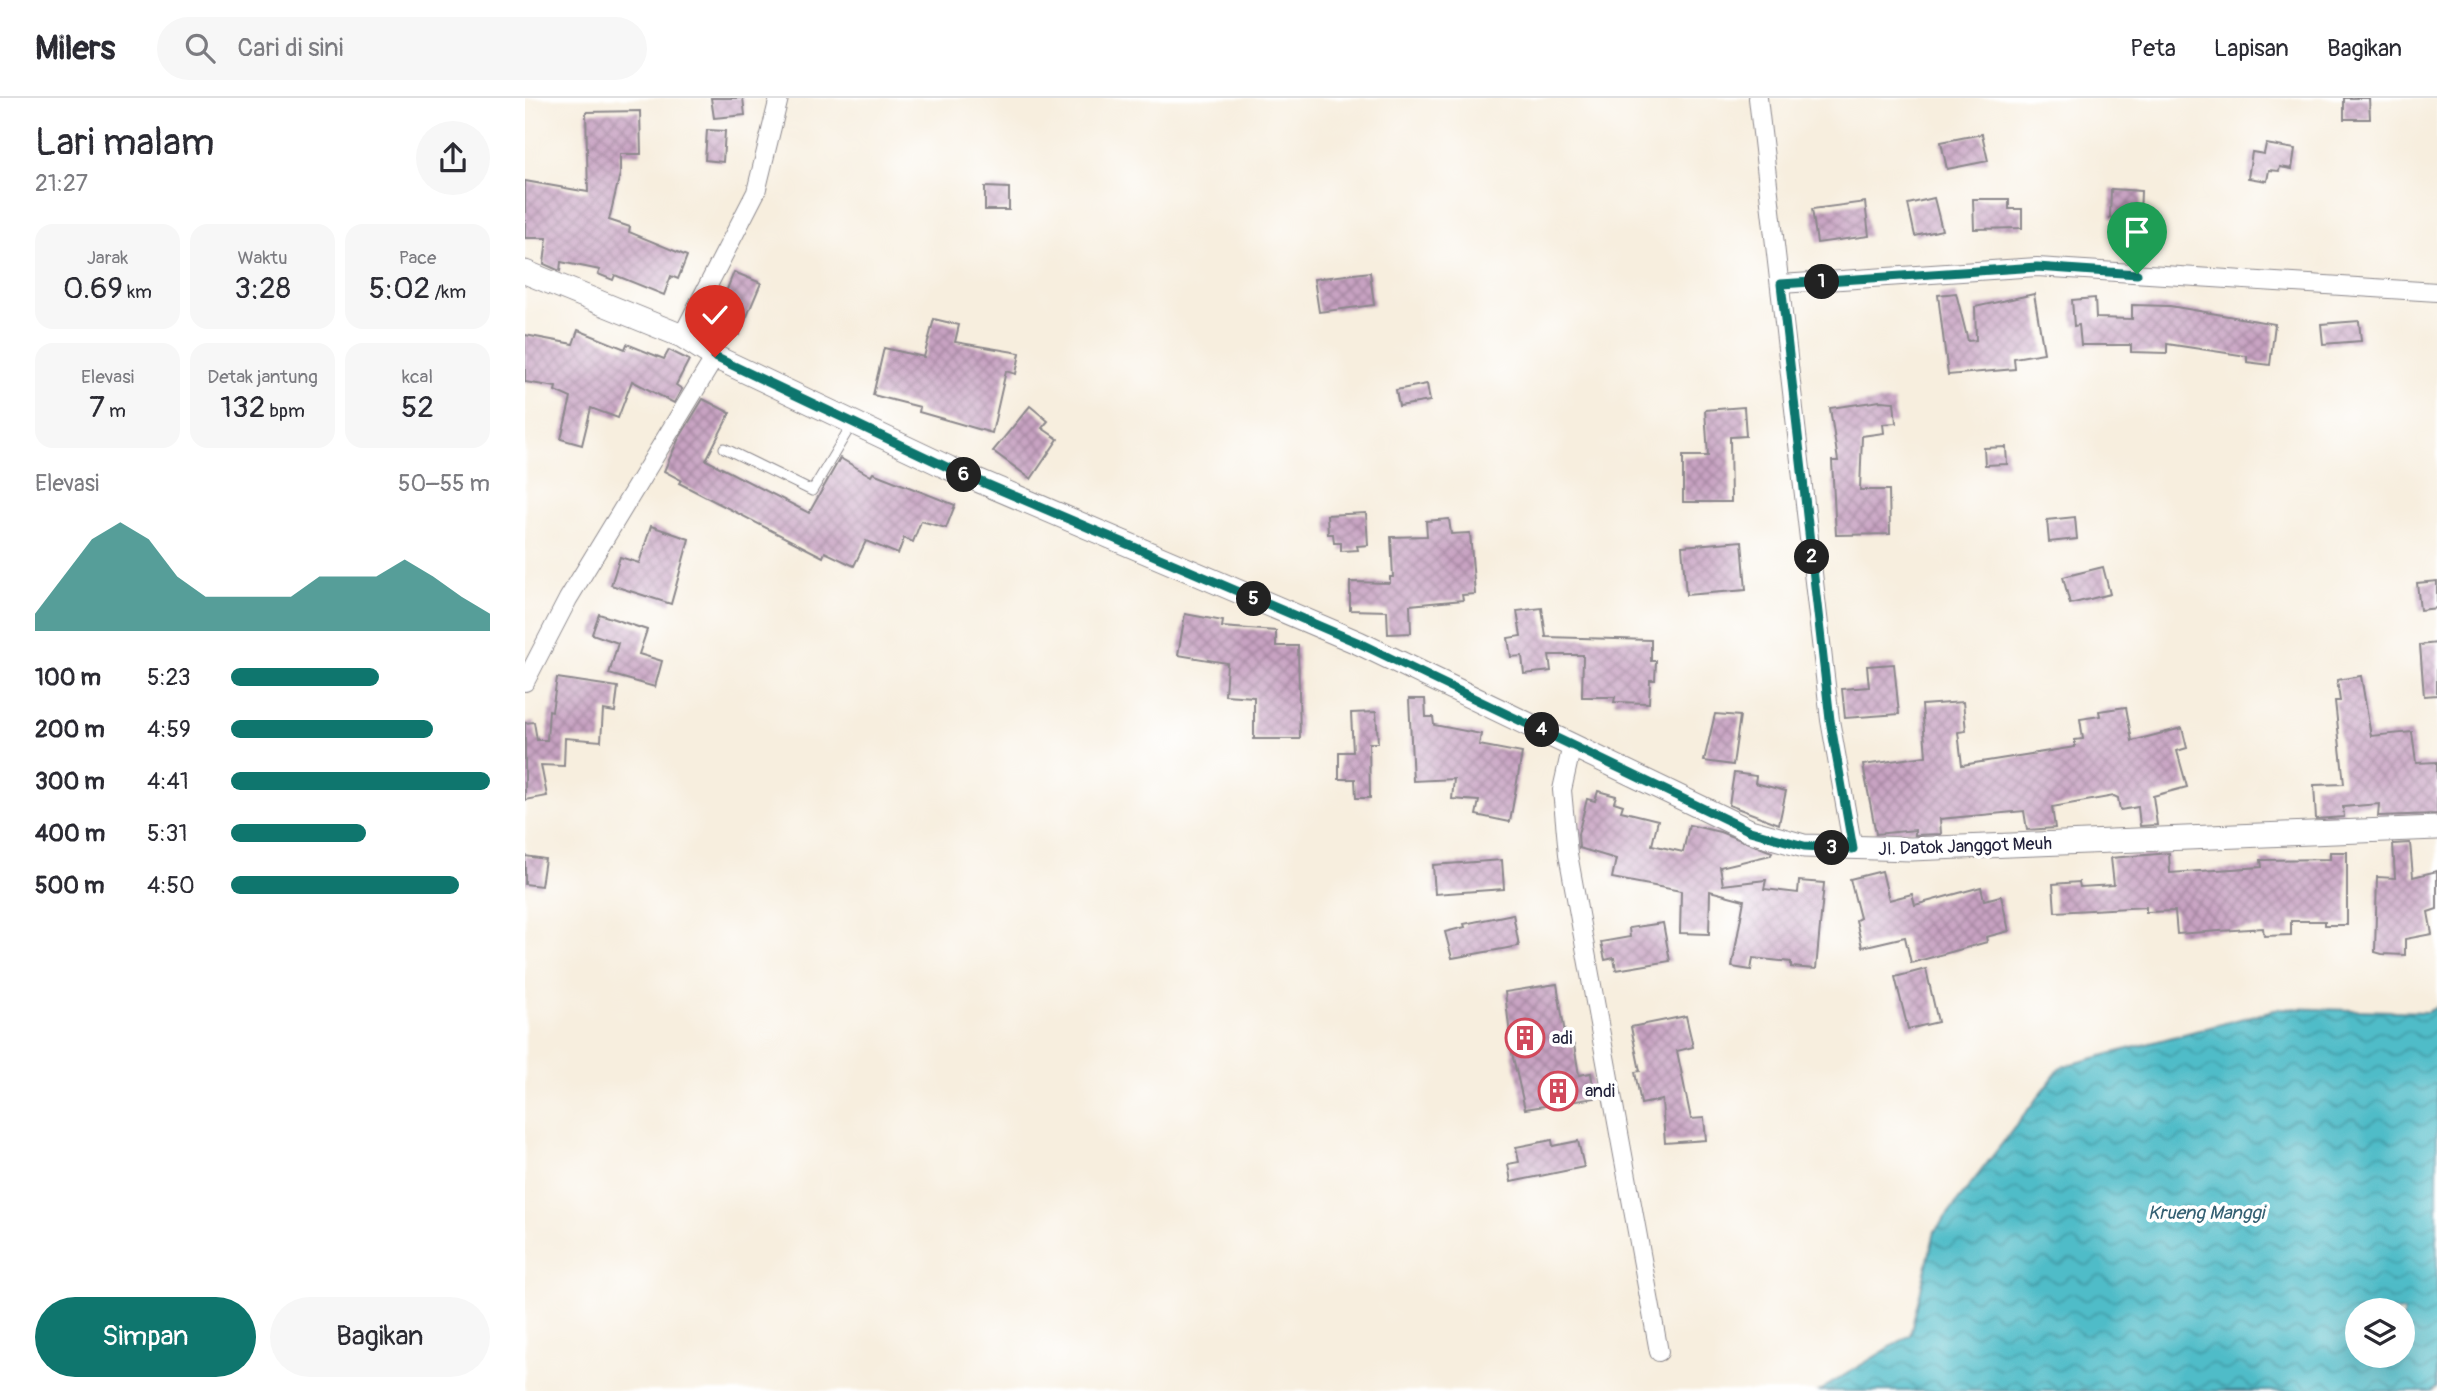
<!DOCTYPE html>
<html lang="id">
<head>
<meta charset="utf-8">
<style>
  body { margin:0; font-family:Pangolin,sans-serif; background:#f7f7f7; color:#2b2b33; height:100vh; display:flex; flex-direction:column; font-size:26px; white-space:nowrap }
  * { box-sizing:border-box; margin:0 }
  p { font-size:23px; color:#7c7c81 }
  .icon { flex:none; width:38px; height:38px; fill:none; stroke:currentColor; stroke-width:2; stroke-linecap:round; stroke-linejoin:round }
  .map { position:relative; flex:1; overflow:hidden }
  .drawer { display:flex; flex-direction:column; background:#fff; width:525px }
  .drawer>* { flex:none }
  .buttons { position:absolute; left:1820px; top:1200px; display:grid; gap:14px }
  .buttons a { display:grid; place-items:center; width:70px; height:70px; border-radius:50%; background:#fff; box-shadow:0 7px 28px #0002; font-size:35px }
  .pin { position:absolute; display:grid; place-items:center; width:60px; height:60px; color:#fff; margin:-72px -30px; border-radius:50% 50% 50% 0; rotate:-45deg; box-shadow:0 0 7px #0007 }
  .pin .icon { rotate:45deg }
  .km { position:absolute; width:35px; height:35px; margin:-18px; border-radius:50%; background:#222; color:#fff; font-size:19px; line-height:35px; text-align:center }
  .round { display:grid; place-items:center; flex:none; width:74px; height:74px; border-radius:37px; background:#f7f7f7 }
  .headline { display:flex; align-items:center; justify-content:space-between; height:119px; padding:0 35px }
  h1 { font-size:38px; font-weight:600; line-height:52px }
  .figures { display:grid; grid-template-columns:repeat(3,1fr); gap:10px; height:119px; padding:7px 35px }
  .figures div { display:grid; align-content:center; border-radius:18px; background:#f7f7f7; text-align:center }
  .figures b { font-size:30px; font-weight:600 }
  .figures small { font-size:19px; font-weight:400 }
  .figures p { font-size:19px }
  .chart { height:196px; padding:14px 35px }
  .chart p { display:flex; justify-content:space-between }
  .chart svg { width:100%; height:126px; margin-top:7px; fill:#0f766e; opacity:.7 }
  .button { display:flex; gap:14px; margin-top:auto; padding:14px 35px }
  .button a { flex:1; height:80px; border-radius:42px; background:#0f766e; color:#fff; font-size:28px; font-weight:600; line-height:80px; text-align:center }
  .button a+a { background:#f7f7f7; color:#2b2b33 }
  ul { padding:0 35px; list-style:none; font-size:23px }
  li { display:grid; grid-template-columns:112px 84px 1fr; align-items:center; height:52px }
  li i { height:18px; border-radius:9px; background:#0f766e }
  header { display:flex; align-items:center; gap:42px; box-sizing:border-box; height:98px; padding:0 35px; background:#fff; border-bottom:2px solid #e1e1e2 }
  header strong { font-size:33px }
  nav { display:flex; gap:38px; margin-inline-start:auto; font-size:24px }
  .search { width:490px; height:63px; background:#f7f7f7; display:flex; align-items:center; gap:18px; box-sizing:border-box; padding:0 24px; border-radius:38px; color:#7c7c81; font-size:26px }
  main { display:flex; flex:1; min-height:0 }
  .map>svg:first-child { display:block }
  .water { fill:url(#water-waves); stroke:#386f82; stroke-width:2; fill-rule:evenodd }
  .building { fill:url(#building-cross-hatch) }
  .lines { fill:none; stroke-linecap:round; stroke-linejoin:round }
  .service-casing { stroke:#8c888c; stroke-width:11 }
  .minor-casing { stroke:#8c888c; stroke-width:20 }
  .tertiary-casing { stroke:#8c888c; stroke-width:25 }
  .service { stroke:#fff; stroke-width:9 }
  .minor { stroke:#fff; stroke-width:18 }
  .tertiary { stroke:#fff; stroke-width:23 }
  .route-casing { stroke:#fff; stroke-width:14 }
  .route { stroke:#0f766e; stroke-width:9 }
  .labels { text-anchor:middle; stroke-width:7; stroke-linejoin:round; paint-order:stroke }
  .street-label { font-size:18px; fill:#22223b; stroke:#fff }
  .poi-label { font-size:18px; fill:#22223b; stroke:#fff; text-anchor:start }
  .water-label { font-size:19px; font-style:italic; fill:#346073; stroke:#fff }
</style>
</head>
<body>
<header>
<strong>Milers</strong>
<div class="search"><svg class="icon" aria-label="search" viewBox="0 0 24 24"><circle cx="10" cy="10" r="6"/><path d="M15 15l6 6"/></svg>Cari di sini</div>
<nav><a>Peta</a><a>Lapisan</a><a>Bagikan</a></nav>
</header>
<main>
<section class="drawer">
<div class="headline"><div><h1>Lari malam</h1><p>21:27</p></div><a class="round"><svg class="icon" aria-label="share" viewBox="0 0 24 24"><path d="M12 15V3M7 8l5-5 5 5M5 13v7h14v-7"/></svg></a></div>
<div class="figures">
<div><p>Jarak</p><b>0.69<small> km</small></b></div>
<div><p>Waktu</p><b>3:28</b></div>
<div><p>Pace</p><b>5:02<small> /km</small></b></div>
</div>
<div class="figures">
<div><p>Elevasi</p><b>7<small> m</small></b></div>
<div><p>Detak jantung</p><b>132<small> bpm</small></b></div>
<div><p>kcal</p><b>52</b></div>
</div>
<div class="chart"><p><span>Elevasi</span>50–55 m</p>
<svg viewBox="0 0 160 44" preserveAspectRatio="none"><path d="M0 44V38L10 25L20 12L30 6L40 12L50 25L60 32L70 32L80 32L90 32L100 25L110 25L120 25L130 19L140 25L150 32L160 38V44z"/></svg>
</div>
<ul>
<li><b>100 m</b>5:23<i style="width:57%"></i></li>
<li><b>200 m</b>4:59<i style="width:78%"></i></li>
<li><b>300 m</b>4:41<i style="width:100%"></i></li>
<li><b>400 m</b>5:31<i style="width:52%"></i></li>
<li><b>500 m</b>4:50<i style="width:88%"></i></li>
</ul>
<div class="button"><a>Simpan</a><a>Bagikan</a></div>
</section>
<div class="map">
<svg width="1912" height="1293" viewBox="0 0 1912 1293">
  <defs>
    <pattern id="water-waves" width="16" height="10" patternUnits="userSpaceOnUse" patternTransform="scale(1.75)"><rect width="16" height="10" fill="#4fbcc8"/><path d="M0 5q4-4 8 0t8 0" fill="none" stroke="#4198a4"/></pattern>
    <pattern id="building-cross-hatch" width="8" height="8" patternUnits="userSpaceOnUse" patternTransform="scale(1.75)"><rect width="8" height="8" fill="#c8a3c2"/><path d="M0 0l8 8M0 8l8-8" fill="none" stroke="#a2849f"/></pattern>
  </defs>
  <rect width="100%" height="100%" fill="#fff"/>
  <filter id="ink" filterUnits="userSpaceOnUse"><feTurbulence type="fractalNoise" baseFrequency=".0143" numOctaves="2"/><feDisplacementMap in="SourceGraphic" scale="14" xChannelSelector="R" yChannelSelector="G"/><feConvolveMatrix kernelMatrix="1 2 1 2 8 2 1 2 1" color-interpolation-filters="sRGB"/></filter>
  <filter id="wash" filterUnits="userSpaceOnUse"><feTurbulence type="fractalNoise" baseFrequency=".00686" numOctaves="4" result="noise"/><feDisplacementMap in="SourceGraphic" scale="28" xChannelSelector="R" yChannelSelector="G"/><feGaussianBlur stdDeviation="1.57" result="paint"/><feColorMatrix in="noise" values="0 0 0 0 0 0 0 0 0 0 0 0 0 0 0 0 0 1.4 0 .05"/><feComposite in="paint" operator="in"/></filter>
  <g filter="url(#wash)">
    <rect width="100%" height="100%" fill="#f7eede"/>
    <!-- water -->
    <path class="water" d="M1912 909V1289L1906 1293H1294L1385 1237 1410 1133 1536 969 1756 910 1902 914ZM1832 1213H1878V1258H1832Z"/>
    <g id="blocks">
      <!-- building -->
      <g class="building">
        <polygon points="186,0 218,0 220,17 189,20"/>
        <polygon points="1819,0 1844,0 1845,21 1819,21"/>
        <polygon points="115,13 116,56 95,56 95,76 84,122 105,129 104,134 162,158 153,181 146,178 139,197 90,177 88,182 73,176 75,172 36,164 35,173 19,166 22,140 0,140 0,83 63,94 61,14"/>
        <polygon points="182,32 200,33 198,64 180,62"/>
        <polygon points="1457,36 1463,63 1422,71 1416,44"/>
        <polygon points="1741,46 1770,51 1767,71 1755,69 1754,73 1744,72 1742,83 1723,80 1727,54 1739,56"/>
        <polygon points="460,89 484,90 484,112 460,112"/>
        <polygon points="1586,91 1616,93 1615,118 1585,120"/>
        <polygon points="1409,100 1417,132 1390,138 1383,106"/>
        <polygon points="1448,101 1484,101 1484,111 1497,111 1497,130 1449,131"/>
        <polygon points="1340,104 1344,138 1292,145 1287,111"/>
        <polygon points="209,174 236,185 214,237 188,226"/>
        <polygon points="845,174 849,207 794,214 789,181"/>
        <polygon points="1431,195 1443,243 1451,242 1450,209 1509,196 1519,255 1489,260 1490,271 1423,277 1413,197"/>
        <polygon points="1570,200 1571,220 1607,221 1607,207 1645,208 1750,226 1745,267 1722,264 1722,258 1642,246 1642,255 1606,254 1606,247 1556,247 1554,227 1549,228 1547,202"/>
        <polygon points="409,221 434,227 430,244 495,255 491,276 481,273 467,335 394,314 395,309 348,297 359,250 399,259"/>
        <polygon points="1834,223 1836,243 1798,246 1796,226"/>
        <polygon points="53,232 100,251 102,246 139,261 144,252 164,262 151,287 157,291 149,305 107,283 93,320 66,310 57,347 36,341 46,300 30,293 31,289 0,284 0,237 48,246"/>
        <polygon points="902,286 905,303 874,308 871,292"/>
        <polygon points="178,301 205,315 181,362 284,415 315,360 346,378 348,375 430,407 421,430 396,423 388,444 379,440 373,456 341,443 329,468 300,454 298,459 154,385 156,382 139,373 153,342"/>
        <polygon points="1355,303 1369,304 1371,325 1358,326 1359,335 1337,338 1335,392 1364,392 1365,436 1311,437 1307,363 1313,363 1305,310"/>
        <polygon points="505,308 523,323 517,330 533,341 506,381 468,353"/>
        <polygon points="1219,309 1221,338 1205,339 1206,404 1158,404 1158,358 1183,358 1180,312"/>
        <polygon points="1481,349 1482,366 1460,367 1459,350"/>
        <polygon points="841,415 843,447 832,448 833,452 816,453 816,445 809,445 808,436 803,436 802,417"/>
        <polygon points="1550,419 1552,441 1524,444 1522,422"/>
        <polygon points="924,421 926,436 945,435 950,496 937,497 938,502 885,507 886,535 863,536 862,513 825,512 825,484 865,485 865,479 868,479 866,439 902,438 901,423"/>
        <polygon points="126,428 164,441 146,506 86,487 95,459 114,465"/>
        <polygon points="1217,443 1221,492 1161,497 1157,448"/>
        <polygon points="1578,469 1585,496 1545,506 1538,479"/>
        <polygon points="1912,483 1912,510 1895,512 1892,485"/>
        <polygon points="1017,510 1021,539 1126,542 1126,563 1131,563 1130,582 1125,582 1124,605 1089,604 1090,599 1057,599 1058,557 1024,557 1026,573 999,576 997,558 986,559 983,540 996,538 992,513"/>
        <polygon points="74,516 122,532 114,556 137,563 130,589 84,576 93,545 67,536"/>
        <polygon points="660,516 698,523 697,529 751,533 751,548 773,548 775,641 729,641 729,599 700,597 702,565 653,557"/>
        <polygon points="1912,545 1912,597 1899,598 1895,547"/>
        <polygon points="1369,566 1374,616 1320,620 1317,591 1344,589 1342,568"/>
        <polygon points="1836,578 1846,638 1887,634 1891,665 1912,664 1912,716 1853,718 1854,706 1818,709 1819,719 1791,721 1789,687 1819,686 1810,603 1815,603 1812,582"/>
        <polygon points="32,580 93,589 90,614 78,612 76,643 40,640 39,668 16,667 22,698 0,702 0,625 9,624 12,642 22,642 24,612 27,613"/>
        <polygon points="884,601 900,601 901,619 908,619 909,627 956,636 954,647 997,655 985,724 951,717 954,703 927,701 929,681 888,683"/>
        <polygon points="1438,604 1441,633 1433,634 1437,667 1550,649 1550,642 1558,641 1555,621 1575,618 1574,613 1601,609 1607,643 1657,630 1662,650 1652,653 1662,689 1628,698 1632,727 1615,728 1613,709 1595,712 1593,700 1589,698 1527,709 1530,730 1502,732 1499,713 1415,721 1416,736 1390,737 1390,732 1351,736 1338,667 1401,658 1397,607"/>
        <polygon points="851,614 853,645 844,645 845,700 831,700 830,681 814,681 814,654 828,654 826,615"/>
        <polygon points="1190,616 1215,618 1208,667 1179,663"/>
        <polygon points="1209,675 1231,678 1230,685 1261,693 1254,726 1204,707"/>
        <polygon points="1073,693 1091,698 1089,704 1098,707 1096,713 1133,722 1127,747 1158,754 1164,727 1195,734 1247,754 1246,757 1195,769 1198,787 1241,782 1239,791 1273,795 1274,783 1299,785 1291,871 1266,869 1266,864 1228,860 1226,872 1207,869 1219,802 1185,793 1184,836 1155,835 1156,793 1087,780 1091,761 1054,750 1053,736 1062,701 1070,703"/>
        <polygon points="1885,745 1888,779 1912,773 1912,811 1903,814 1907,836 1880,841 1880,857 1857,856 1850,854 1852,779 1870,780 1868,746"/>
        <polygon points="1805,754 1822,754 1822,827 1800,827 1800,823 1766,823 1766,837 1739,838 1738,830 1652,836 1650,813 1621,814 1621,809 1530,814 1528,786 1554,784 1555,789 1589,787 1586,760 1644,755 1645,775 1737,769 1736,762 1805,761"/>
        <polygon points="0,758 20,761 16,788 0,786"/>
        <polygon points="977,762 979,791 910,796 908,767"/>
        <polygon points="1357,773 1364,802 1387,796 1390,807 1456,789 1459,802 1476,798 1484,833 1461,839 1462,844 1386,865 1380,839 1337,849 1331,822 1335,820 1325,781"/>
        <polygon points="988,816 994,848 927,860 920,834 940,829 939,826"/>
        <polygon points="1138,825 1145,863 1091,872 1089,860 1080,862 1076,844 1105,839 1104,830"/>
        <polygon points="1401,871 1413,924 1383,931 1370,879"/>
        <polygon points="1032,886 1042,948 1049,947 1054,977 1066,975 1070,1000 1000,1011 987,955 980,894"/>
        <polygon points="1161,918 1168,949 1152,953 1166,1021 1179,1020 1181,1042 1140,1045 1137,1002 1116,1006 1110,974 1115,973 1106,929"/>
        <polygon points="1027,1042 1028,1048 1053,1043 1059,1069 986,1084 983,1066 994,1064 991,1049"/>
      </g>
    </g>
  </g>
  <g filter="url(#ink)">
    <use href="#blocks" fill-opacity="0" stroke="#8c888c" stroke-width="2"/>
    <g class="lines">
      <defs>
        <polyline id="service" points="199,350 287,393 327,326"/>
        <g id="minor">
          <polyline points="1233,0 1305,622 1328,751"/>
          <polyline points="1256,186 1512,169 1912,194"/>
          <polyline points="157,238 231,94 254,0"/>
          <polyline points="0,584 43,501 190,259"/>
          <polyline points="1047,647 1037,692 1043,756 1134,1254"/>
        </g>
        <polyline id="tertiary" points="0,174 157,238 190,259 424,370 834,545 1225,733 1279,748 1386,751 1912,730"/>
      </defs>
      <!-- service casing -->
      <use href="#service" class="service-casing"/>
      <!-- minor casing -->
      <use href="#minor" class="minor-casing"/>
      <!-- tertiary casing -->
      <use href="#tertiary" class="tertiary-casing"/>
      <!-- service -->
      <use href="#service" class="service"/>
      <!-- minor -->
      <use href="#minor" class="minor"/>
      <!-- tertiary -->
      <use href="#tertiary" class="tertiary"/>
    </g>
  </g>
  <g class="lines" filter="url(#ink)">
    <defs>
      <polyline id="route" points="190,259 424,370 834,545 1225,733 1279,748 1328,751 1305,622 1256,186 1512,169 1612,176"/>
    </defs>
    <!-- route casing -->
    <use href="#route" class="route-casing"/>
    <!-- route -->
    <use href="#route" class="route"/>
  </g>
  <!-- icons -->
  <defs>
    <symbol id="building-ring" viewBox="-11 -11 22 22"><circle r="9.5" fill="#fff" stroke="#d1495b" stroke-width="1.5"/><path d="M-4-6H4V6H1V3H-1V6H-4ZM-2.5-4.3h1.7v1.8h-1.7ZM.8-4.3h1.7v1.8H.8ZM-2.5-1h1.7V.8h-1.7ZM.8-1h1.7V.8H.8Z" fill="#d1495b"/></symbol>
  </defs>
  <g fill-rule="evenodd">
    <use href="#building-ring" x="978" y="918" width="44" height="44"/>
    <use href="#building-ring" x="1011" y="971" width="44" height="44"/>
  </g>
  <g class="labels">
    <!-- street labels -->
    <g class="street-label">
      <text transform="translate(1440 748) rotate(-2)" y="6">JI. Datok Janggot Meuh</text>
    </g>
    <!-- poi labels -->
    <g class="poi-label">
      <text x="1027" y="946">adi</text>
      <text x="1060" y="999">andi</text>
    </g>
    <!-- water labels -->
    <g class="water-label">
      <text x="1681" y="1121">Krueng Manggi</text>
    </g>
  </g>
</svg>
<div class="buttons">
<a><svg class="icon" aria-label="layers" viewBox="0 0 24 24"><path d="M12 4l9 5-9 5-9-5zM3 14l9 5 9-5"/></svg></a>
</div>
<div class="pin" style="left:1612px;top:176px;background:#1e9e55"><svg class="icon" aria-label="arrive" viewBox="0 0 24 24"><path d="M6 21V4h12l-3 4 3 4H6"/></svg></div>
<div class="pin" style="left:190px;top:259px;background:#d93025"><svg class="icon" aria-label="check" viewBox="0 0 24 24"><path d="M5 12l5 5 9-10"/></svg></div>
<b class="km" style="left:1297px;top:184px">1</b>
<b class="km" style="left:1287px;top:459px">2</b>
<b class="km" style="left:1307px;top:750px">3</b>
<b class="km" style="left:1017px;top:632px">4</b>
<b class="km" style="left:729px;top:501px">5</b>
<b class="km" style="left:439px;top:377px">6</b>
</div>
</main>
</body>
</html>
